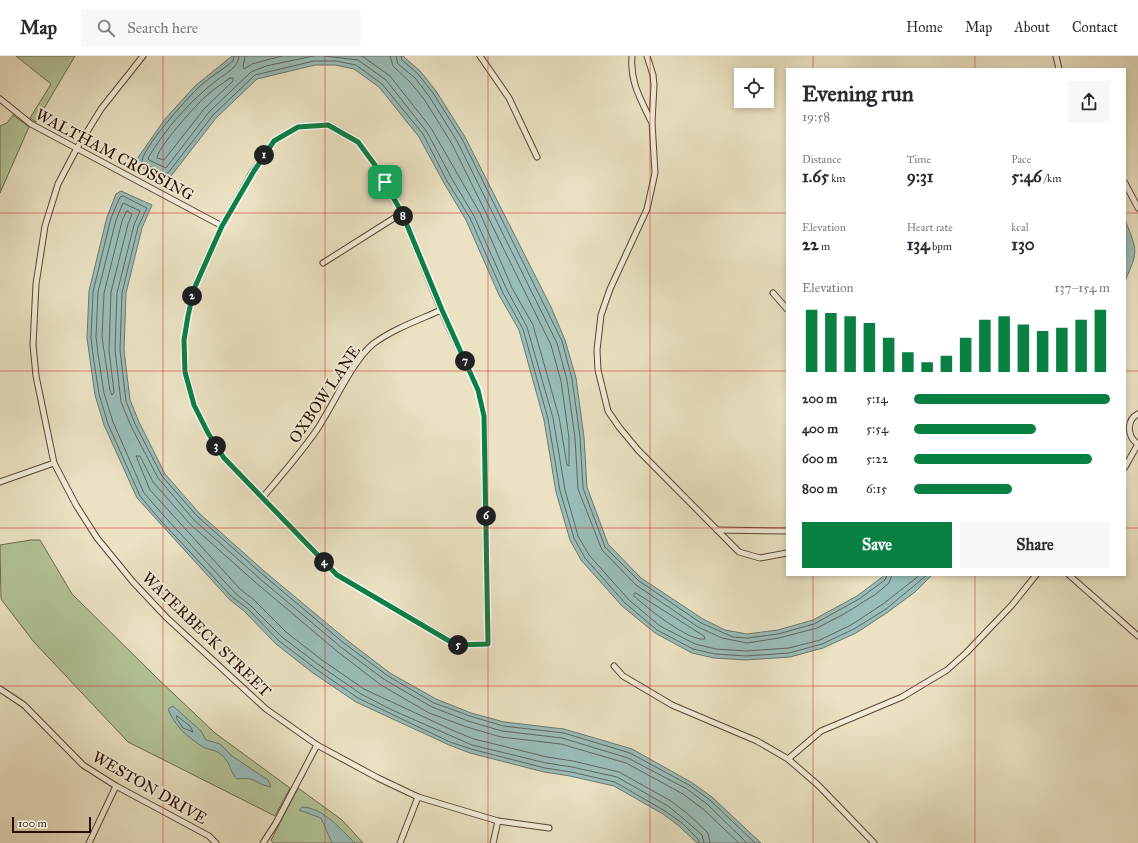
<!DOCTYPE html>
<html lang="en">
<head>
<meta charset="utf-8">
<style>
  body { margin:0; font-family:"IM FELL Great Primer",serif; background:#f7f7f7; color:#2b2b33; height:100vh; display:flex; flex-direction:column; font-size:15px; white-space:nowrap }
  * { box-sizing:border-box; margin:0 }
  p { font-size:13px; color:#7c7c81 }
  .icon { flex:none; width:22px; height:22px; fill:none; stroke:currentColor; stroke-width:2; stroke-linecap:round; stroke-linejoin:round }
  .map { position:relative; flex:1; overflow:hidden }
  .panel { position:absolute; left:786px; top:12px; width:340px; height:508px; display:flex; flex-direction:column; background:#fff; border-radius:0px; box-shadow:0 2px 6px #0003 }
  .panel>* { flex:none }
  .controls { position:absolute; left:734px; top:12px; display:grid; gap:8px }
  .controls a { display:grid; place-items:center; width:40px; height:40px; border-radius:0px; background:#fff; box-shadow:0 2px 6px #0003; font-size:20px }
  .scale { position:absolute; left:12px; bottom:10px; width:79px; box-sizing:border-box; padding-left:4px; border:2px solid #290f04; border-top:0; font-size:11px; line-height:14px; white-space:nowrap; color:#290f04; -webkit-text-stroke:3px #f1ecd8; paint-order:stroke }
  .pin { position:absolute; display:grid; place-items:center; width:34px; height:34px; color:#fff; margin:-17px; border-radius:8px; box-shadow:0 2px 6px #0006 }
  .km { position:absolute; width:20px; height:20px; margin:-10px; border-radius:50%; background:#222; color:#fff; font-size:11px; line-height:20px; text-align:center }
  .round { display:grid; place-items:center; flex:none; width:42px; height:42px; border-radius:0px; background:#f7f7f7 }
  .head { display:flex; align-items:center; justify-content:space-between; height:68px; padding:0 16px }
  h1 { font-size:22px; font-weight:700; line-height:30px }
  .figures { display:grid; grid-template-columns:repeat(3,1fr); gap:6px; height:68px; padding:4px 16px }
  .figures div { display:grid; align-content:center }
  .figures b { font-size:17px; font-weight:700 }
  .figures small { font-size:11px; font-weight:400 }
  .figures p { font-size:11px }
  .chart { height:112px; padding:8px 16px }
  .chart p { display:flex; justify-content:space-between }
  .chart svg { width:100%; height:72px; margin-top:4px; stroke:#0b8043; stroke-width:6 }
  .primary-button { display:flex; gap:8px; margin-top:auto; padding:8px 16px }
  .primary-button a { flex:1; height:46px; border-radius:0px; background:#0b8043; color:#fff; font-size:16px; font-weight:700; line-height:46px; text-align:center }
  .primary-button a+a { background:#f7f7f7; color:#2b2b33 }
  ul { padding:0 16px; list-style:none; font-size:13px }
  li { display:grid; grid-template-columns:64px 48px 1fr; align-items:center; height:30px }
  li i { height:10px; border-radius:5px; background:#0b8043 }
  header { display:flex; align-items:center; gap:24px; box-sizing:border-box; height:56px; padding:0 20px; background:#fff; border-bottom:1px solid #e1e1e2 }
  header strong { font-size:19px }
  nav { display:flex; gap:22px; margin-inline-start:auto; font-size:14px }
  .search { width:280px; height:36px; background:#f7f7f7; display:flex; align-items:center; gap:10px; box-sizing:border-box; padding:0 14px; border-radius:0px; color:#7c7c81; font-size:15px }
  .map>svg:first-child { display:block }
  .green { fill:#b2c498; stroke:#6e6a4e }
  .water { fill:#99bdb9; stroke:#6c7771 }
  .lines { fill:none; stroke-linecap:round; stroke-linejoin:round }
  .shore { stroke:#61665e; stroke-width:1 }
  .street-casing { stroke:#594434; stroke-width:7 }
  .street { stroke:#f1ecd8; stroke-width:5 }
  .route-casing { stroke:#fff; stroke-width:8 }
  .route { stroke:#0b8043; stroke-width:5 }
  .grid { fill:none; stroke:#d62828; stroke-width:1; stroke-opacity:0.55 }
  .labels { text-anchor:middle; stroke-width:4; stroke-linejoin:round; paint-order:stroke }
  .street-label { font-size:16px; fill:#290f04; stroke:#f1ecd8 }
</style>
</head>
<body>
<header>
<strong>Map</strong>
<div class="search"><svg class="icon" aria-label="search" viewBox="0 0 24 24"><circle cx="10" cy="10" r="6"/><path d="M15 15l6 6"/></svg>Search here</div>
<nav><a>Home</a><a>Map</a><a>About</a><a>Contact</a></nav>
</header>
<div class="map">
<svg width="1138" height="787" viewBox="0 0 1138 787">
  <rect width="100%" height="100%" fill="#eae2c3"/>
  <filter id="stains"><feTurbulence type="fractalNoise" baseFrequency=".005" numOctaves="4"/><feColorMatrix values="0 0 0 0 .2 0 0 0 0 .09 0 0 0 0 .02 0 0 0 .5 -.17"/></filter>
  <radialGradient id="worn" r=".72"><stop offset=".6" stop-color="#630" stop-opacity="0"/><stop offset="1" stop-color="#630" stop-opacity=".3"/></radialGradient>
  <!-- green -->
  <g class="green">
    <polygon points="16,0 75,0 36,66 30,62 51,28"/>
    <polygon points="13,59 29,71 0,137 0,70 7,67"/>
    <polygon points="31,484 40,484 72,538 156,621 215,677 290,732 275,760 128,686 33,585 1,543 0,489"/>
    <polygon points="298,732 342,764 363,787 273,787 271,784"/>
  </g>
  <!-- water -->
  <g class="water">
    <polygon points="232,0 403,0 421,16 436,35 465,81 551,251 565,284 576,322 584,381 587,431 608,488 641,522 703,563 725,574 747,578 778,574 813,564 857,540 885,519 932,519 915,536 888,556 856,577 823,592 790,601 746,604 714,602 692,597 655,577 622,550 581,504 570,484 556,436 544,364 519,274 499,239 466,164 444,127 419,81 379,31 354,13 335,9 315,9 257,23 216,62 171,120 165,123 137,109 137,103 165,63 195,30"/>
    <polygon points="121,135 152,149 142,172 126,237 124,294 130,344 139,366 165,418 200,458 264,515 348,585 390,617 436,643 471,657 504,666 564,673 632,693 691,726 712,741 761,787 697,787 679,770 663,758 614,730 570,720 544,716 470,697 449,689 356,646 313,617 276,588 244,555 230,544 137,442 104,369 95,339 87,282 89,235 107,161 116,138"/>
    <path d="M1125 164C1138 196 1138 195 1125 225Z"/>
    <path d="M173 650 201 675 206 684 220 688 232 700 268 724 271 731C256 729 256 720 237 723 230 716 230 707 223 700 217 694 209 694 203 691 187 681 175 670 168 653Z"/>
    <path d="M302 751C324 752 340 773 355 787H332L321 762 299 754Z"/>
  </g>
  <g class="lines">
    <!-- shore -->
    <g class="shore">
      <path d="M234 0 233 5C221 15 207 23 197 33 185 45 142 92 142 106L164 118 168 117 213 59 255 19 314 5H336L356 9 382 28 423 78 447 125 470 162 503 237 523 273 548 363 560 435 574 482 585 502 625 547 657 574 693 593 715 598 746 600 789 597 822 588 854 573 886 553 927 519"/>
      <path d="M239 0C239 11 225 18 217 24 190 45 166 72 148 102L149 104 166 112 209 56 251 16 266 10 313 0"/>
      <polyline points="245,0 243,11 244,13 252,8 282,0"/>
      <polyline points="324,0 358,4 386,24 427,76 452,123 474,160 507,234 527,271 553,362 565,434 578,480 589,499 629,544 660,570 695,588 716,593 746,595 789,592 820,584 851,569 883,548 920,519"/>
      <polyline points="362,0 390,20 431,72 480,157 512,232 533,269 559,361 567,409 569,410 569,382 561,325 551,289 452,88 424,43 410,26 393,10 390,0"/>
      <polyline points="396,0 398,8 415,22 429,40 457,85 557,287 567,324 575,382 578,433 602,494 636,529 698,571 722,582 747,587 779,582 817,572 844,558 876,538 889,527 892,519"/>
      <polyline points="401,0 402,4 418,18 433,37 462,83 562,285 572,323 580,381 583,432 605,491 639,525 701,567 733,581 748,582 778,578 814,568 859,543 885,524 887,519"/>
      <path d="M230 22H233V25L205 52 164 104 157 102C157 92 196 49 205 41 212 34 222 28 230 22Z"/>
      <polygon points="127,155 132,158 128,168 111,236 109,294 114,336 112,339 110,335 102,281 104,237 122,165"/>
      <path d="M636 537 704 580 705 583C689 586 646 551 634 540V538Z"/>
      <polygon points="177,660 190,670 193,676 183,672 177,663"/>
      <polyline points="699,787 698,783 682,767 665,755 615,726 571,716 545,712 471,693 450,686 358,642 316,613 279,585 247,552 232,541 161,465 140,440 108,368 99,338 93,299 91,282 93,236 111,162 120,141 123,140 147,152 138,171 122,237 120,294 126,345 135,368 162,420 197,460 262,518 345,588 388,620 434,647 470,660 503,670 564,677 630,697 689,729 710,744 755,787"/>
      <polyline points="704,787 702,779 684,763 668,750 617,721 572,711 546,707 472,689 392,654 361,638 319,609 282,581 250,549 236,538 165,461 144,437 113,366 104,337 98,298 96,281 98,236 116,164 123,147 140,155 134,169 117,237 115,294 121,346 131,370 158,422 194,464 259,522 342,592 385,624 432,651 468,665 502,675 562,682 628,702 687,733 707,748 747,787"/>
      <polyline points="710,787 708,777 688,758 671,745 619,716 573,705 547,701 474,683 454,675 364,633 322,604 286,576 254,544 240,533 150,434 136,400 140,400 153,426 190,468 255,526 338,596 381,629 429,657 467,671 501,681 561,688 626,707 683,738 703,753 739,787"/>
    </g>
    <defs>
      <g id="street">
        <polyline points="143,0 101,53 77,92 58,128 45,170 36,228 33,289 36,320 54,407 76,449 97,482 133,526 167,562 266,653 317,689 378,722 418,741 498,765 549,772"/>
        <polyline points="480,0 509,42 537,101"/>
        <path d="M632 0C630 26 640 42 651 65"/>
        <polyline points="647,0 653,19 654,29 652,66 655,117 647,153 610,233 601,259 597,294 598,314 608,355 619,371 638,394 739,496 760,502 787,497"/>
        <polyline points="1056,0 1059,13"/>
        <polyline points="0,43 31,68 222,170"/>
        <polygon points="329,69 358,86 375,109 402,157 441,254 478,334 484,360 488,588 457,589 337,519 224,402 208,377 194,349 185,316 184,284 188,260 194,233 222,170 253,115 274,85 298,71"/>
        <polyline points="1125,127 1138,152"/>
        <polyline points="323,207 402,157"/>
        <polyline points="773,237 787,253"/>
        <path d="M1138 358C1126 364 1127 381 1138 388"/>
        <polyline points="1125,411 1138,388"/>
        <polyline points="0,426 54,407"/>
        <path d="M262 442C281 420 300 398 316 375 332 352 352 305 373 288 393 273 419 264 441 254"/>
        <polyline points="717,474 787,475"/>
        <polyline points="1069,519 1138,580"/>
        <polyline points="614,610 623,620 672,649 757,685 788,703 818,729 874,787"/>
        <polyline points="0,633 24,649 83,709 116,730 209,780 216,787"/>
        <polyline points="788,703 821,675 902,641 947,614 966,597 1012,549 1036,519"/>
        <polyline points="89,787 116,730"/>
        <polyline points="263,787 276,767 317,689"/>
        <polyline points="400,787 418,741"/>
        <polyline points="493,787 498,765"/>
      </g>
    </defs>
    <!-- street casing -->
    <use href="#street" class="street-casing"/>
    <!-- street -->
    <use href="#street" class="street"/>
  </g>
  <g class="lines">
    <defs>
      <polygon id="route" points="328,69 358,86 375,109 402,157 442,254 478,334 484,360 488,588 456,589 337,519 224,402 208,377 194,349 185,316 184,284 188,260 194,233 222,170 254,115 274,85 298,71"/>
    </defs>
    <!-- route casing -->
    <use href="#route" class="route-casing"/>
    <!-- route -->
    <use href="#route" class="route"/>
  </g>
  <!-- grid -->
  <path class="grid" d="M163 0V787M325 0V787M488 0V787M650 0V787M813 0V13M975 0V13M0 157H787M1125 157H1138M0 315H787M1125 315H1138M0 472H787M1125 472H1138M813 519V787M975 519V787M0 630H1138"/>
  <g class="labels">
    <!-- street labels -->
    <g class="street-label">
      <text transform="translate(115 98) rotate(28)" y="6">WALTHAM CROSSING</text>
      <text transform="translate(324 338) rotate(-56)" y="6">OXBOW LANE</text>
      <text transform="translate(207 578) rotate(44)" y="6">WATERBECK STREET</text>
      <text transform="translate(150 731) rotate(30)" y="6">WESTON DRIVE</text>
    </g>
  </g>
  <rect width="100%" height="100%" filter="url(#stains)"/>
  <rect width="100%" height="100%" fill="url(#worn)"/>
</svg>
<div class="controls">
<a><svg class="icon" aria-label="locate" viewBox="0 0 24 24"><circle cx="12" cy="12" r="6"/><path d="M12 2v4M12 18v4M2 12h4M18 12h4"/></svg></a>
</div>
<div class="scale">100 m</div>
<div class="pin" style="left:385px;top:126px;background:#1e9e55"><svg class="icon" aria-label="arrive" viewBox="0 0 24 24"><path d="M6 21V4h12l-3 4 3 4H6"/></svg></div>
<b class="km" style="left:264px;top:99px">1</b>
<b class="km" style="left:192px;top:240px">2</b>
<b class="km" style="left:216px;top:390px">3</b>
<b class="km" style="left:324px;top:506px">4</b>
<b class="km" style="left:458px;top:589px">5</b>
<b class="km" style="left:486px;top:460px">6</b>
<b class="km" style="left:465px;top:305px">7</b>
<b class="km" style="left:403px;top:160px">8</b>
<section class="panel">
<div class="head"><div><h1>Evening run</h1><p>19:58</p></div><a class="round"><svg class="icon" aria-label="share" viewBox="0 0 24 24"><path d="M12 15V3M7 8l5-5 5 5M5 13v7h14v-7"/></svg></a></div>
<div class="figures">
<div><p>Distance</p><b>1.65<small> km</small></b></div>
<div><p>Time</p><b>9:31</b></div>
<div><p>Pace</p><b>5:46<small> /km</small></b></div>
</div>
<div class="figures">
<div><p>Elevation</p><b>22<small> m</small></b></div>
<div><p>Heart rate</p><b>134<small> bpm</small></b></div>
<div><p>kcal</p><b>130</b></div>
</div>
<div class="chart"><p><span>Elevation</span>137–154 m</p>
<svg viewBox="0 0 160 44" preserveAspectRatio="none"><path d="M5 44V6M15 44V8M25 44V10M35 44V14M45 44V23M55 44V32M65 44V38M75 44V34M85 44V23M95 44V12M105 44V10M115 44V15M125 44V19M135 44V17M145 44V12M155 44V6"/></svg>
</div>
<ul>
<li><b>200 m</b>5:14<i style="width:100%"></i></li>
<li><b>400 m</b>5:54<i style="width:62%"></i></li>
<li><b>600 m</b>5:22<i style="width:91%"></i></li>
<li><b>800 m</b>6:15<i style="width:50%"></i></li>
</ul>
<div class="primary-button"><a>Save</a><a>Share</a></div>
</section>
</div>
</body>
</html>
